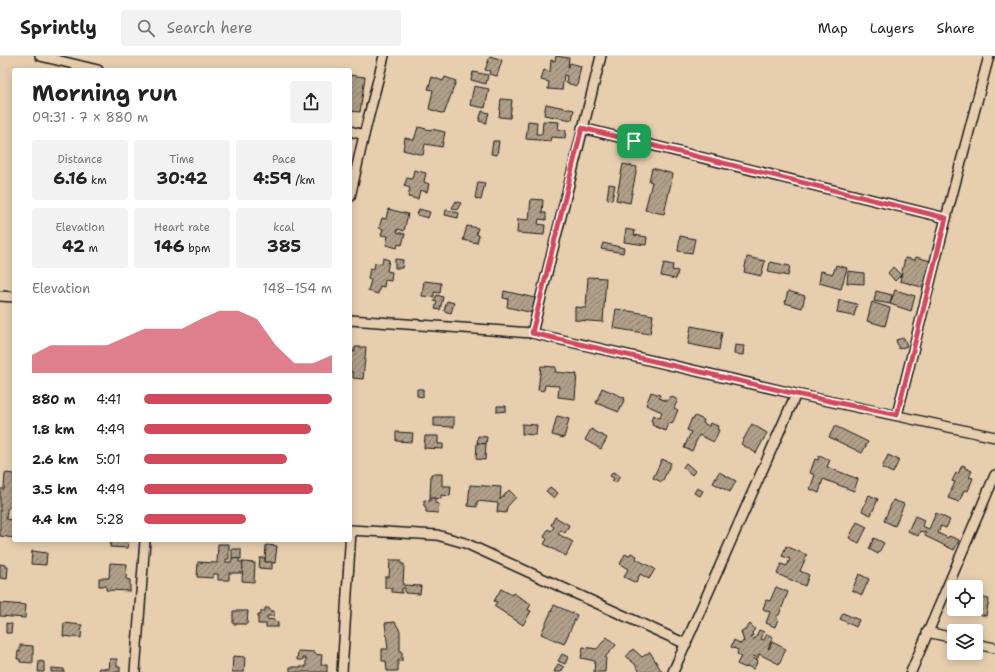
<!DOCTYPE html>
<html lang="en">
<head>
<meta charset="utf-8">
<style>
  body { margin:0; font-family:"Shantell Sans",sans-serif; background:#f2f2f2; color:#222; height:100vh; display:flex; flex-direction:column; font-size:15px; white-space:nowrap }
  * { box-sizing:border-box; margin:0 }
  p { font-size:13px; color:#767676 }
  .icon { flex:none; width:22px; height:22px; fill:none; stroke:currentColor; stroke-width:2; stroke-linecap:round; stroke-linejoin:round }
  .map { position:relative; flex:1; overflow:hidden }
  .details { position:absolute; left:12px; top:12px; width:340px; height:474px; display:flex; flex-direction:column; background:#fff; border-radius:4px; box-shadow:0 2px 10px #0003 }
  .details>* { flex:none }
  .buttons { position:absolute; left:947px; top:524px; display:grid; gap:8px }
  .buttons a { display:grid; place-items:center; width:36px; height:36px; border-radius:4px; background:#fff; box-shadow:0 2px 10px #0003; font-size:20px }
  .pin { position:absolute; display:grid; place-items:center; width:34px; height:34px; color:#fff; margin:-17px; border-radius:8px; box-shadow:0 2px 6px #0006 }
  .round { display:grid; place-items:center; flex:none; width:42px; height:42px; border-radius:4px; background:#f2f2f2 }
  .summary { display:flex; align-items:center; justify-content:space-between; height:68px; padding:0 20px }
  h1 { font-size:22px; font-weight:700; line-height:30px }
  .metrics { display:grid; grid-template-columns:repeat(3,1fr); gap:6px; height:68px; padding:4px 20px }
  .metrics div { display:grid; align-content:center; border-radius:4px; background:#f2f2f2; text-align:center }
  .metrics b { font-size:17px; font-weight:700 }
  .metrics small { font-size:11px; font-weight:400 }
  .metrics p { font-size:11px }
  .chart { height:112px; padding:8px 20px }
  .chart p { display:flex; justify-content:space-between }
  .chart svg { width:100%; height:72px; margin-top:4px; fill:#d1495b; opacity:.7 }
  ul { padding:0 20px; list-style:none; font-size:13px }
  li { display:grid; grid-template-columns:64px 48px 1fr; align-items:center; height:30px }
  li i { height:10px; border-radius:5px; background:#d1495b }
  header { display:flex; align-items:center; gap:24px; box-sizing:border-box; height:56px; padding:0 20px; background:#fff; border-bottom:1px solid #e0e0e0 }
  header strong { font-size:19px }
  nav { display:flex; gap:22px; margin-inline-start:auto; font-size:14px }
  .search { width:280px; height:36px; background:#f2f2f2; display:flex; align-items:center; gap:10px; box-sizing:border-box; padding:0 14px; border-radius:4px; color:#767676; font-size:15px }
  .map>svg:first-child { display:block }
  .building { fill:url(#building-hatch); stroke:#1c1c1c }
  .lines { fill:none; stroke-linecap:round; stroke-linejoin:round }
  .minor-casing { stroke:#1c1c1c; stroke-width:12 }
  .minor { stroke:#e7ceaf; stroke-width:9 }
  .route-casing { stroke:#fff; stroke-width:8 }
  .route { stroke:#d1495b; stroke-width:5 }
</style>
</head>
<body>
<header>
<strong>Sprintly</strong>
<div class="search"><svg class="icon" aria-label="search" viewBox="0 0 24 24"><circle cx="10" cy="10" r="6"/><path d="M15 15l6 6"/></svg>Search here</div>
<nav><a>Map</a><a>Layers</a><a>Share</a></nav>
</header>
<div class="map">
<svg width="995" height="616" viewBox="0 0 995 616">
  <defs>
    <pattern id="building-hatch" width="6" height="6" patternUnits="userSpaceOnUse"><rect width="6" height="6" fill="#b19f89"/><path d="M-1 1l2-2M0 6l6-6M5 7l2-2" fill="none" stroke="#8f816f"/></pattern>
  </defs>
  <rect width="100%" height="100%" fill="#e7ceaf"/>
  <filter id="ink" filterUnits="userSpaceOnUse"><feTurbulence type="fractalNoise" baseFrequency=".025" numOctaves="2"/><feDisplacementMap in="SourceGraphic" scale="8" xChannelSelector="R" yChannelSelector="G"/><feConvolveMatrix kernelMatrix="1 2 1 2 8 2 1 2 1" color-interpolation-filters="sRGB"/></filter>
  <g filter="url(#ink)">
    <!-- building -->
    <g class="building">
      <polygon points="490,0 502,4 497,20 489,18 490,15 485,14"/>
      <polygon points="556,0 569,2 568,11 569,11 570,7 581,10 577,30 566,27 567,20 564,19 562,34 548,33 549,26 541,24 544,14 550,16 551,4 555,5"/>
      <polygon points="473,16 488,19 486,28 471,24"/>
      <polygon points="350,19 365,21 360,56 350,55 350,36 351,32 350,32"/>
      <polygon points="432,21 443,25 445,21 456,25 444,58 429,53 433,34 428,33"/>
      <polygon points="474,30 489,33 485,52 470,49"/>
      <polygon points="501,43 512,44 510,62 499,61"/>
      <polygon points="546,48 574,54 572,64 544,59"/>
      <polygon points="482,55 489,57 486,67 479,65"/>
      <polygon points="528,65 537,66 536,78 542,78 543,65 559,66 558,73 566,74 565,82 551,81 550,85 526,83"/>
      <polygon points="418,71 431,74 431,73 445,76 442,91 425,88 423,99 403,94 405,82 414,84"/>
      <polygon points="493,85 499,85 497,99 491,98"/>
      <polygon points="623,108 637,111 630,147 616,144"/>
      <polygon points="652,112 673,118 664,158 645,154 652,126 649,125"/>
      <polygon points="414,114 426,117 424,126 429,128 427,136 420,134 418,143 408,141 410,132 404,130 407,122 412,123"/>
      <polygon points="478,126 485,127 481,144 475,142"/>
      <polygon points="609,128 615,129 612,144 607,143"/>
      <polygon points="531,143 543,144 542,157 546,157 546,164 539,163 538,168 545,169 544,179 517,177 518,163 529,164"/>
      <polygon points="456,145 461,147 457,154 452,152"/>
      <polygon points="388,153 408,158 404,175 398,173 397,176 405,178 402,189 398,188 397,192 386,189 388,180 381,179 383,173 379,172 382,162 386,163"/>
      <polygon points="419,153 430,156 428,162 417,159"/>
      <polygon points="446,154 459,157 458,162 445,159"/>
      <polygon points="467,170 478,172 476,178 479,179 477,187 463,184"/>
      <polygon points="626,173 635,175 634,179 647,181 646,189 624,186"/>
      <polygon points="680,180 695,183 692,197 678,195"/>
      <polygon points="603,187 624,192 623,197 601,193"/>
      <polygon points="747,201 765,205 761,220 744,216"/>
      <polygon points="916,201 931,205 925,232 900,225 905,202 915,204"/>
      <polygon points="383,202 389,204 387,215 392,216 391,225 385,224 384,231 380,230 378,238 368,235 371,224 368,223 370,212 374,213 375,207 382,208"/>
      <polygon points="395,203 403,204 402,212 395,212"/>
      <polygon points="770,206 790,210 788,220 768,216"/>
      <polygon points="664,207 673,209 672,214 678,215 676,223 661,220"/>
      <polygon points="836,209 847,212 841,233 819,227 821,215 833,218"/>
      <polygon points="893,211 901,219 895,225 888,217"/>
      <polygon points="848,215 864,217 864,228 847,227"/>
      <polygon points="588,221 606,222 603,266 575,264 575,251 586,252"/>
      <polygon points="424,225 441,227 440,237 434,236 434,241 422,240"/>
      <polygon points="895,234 915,240 911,255 890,248"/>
      <polygon points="504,235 535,242 533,257 507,251 508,243 503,242"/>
      <polygon points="788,235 805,240 802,252 785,247"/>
      <polygon points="876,235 892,239 890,248 874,245"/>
      <polygon points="437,239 443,241 440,254 435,253 437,246 434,245"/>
      <polygon points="839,244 857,248 854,260 837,257"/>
      <polygon points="447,245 454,247 451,257 444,255"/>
      <polygon points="872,246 890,252 885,270 867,265"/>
      <polygon points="616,253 653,259 650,278 613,272"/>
      <polygon points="691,270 722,276 719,294 688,288"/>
      <polygon points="904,282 907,290 899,293 896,284"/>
      <polygon points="735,289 744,290 743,299 734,298"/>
      <polygon points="355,291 366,291 363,323 353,322 353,316 350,316 350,292 353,293 353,296 355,296"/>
      <polygon points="541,310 556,311 555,316 577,318 575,343 558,341 559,330 545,329 544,335 538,334"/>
      <polygon points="602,332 625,342 619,356 596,347"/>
      <polygon points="417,333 423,333 423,341 417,340"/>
      <polygon points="651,336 660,339 659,342 667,345 670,340 678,344 674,352 678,354 672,368 669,367 666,375 652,369 653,366 651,365 653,359 660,362 662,356 646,349"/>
      <polygon points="497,350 506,350 506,355 497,356"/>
      <polygon points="557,360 569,363 564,382 552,379"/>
      <polygon points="695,360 704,364 703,367 709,370 710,367 718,370 717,373 719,374 714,386 699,379 692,395 684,392 691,376 687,374 692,362 694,363"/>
      <polygon points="434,361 454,361 454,371 434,370"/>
      <polygon points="522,368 537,369 536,379 522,378"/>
      <polygon points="752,368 767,377 756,397 741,388"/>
      <polygon points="835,370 868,386 862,397 829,381"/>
      <polygon points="591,373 607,382 601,393 585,384"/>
      <polygon points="396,376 413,377 412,386 396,385"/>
      <polygon points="425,380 438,380 438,388 443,388 443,393 424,392"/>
      <polygon points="478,380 487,381 486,388 477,387"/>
      <polygon points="477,387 486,388 485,404 476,403"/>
      <polygon points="888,399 899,404 893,417 882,412"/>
      <polygon points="819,400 830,404 827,411 858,423 854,435 823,423 819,437 810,433 815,419 810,417 815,403 818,404"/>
      <polygon points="662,403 671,407 662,426 653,422"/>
      <polygon points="686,407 695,415 692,419 683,411"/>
      <polygon points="962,409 965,410 965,412 972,415 969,421 973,422 968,435 964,434 959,446 948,442 955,426 952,425 956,417 958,418"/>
      <polygon points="613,416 620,420 616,427 612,425 614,422 610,420"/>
      <polygon points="719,416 736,425 730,436 713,427"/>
      <polygon points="5,417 14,418 13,448 7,453 6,463 14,464 14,482 0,480 0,433 4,433"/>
      <polygon points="431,418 442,418 442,430 451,430 450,440 441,439 441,443 430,442"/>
      <polygon points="470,429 501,431 500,444 509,434 516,441 507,451 506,457 497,456 498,447 477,445 477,451 468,450"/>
      <polygon points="550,431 558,437 554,442 546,435"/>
      <polygon points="697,432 703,435 700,440 694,437"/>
      <polygon points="869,439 878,443 871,459 862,455"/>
      <polygon points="430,442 435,442 435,447 439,448 438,457 426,456 426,451 424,450 424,444 430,445"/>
      <polygon points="893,444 904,448 895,470 884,465"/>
      <polygon points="936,457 950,464 946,472 941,470 938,477 948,482 949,480 959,484 954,494 925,480 926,477 920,475 918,480 908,475 915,460 924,464 922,470 929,473"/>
      <polygon points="555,461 569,469 565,477 561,474 558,478 573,486 566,500 544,488 547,483 544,481 548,473 551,475 554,471 551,469"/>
      <polygon points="857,466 867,471 859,487 849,482"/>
      <polygon points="874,482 884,487 878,498 869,493"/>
      <polygon points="111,484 129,484 128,492 110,491"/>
      <polygon points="218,488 229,488 229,503 226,503 226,506 231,506 232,502 239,502 239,506 243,506 243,517 229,517 229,524 218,524 218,518 213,518 213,522 197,521 198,506 217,507"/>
      <polygon points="266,489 277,490 275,507 265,506"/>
      <polygon points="786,490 807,499 800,515 809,519 805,530 777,518 781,508 787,510 790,503 782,500"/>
      <polygon points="232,493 241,493 241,503 232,502"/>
      <polygon points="32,495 47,497 46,509 31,508"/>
      <polygon points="631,497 637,500 636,503 655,513 649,523 640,518 636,527 624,521 628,513 620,508 625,498 629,500"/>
      <polygon points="260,502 265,502 265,506 272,506 272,513 259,512"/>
      <polygon points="390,504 401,504 401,508 404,508 403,529 421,530 420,538 405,537 405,532 402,532 402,537 392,536 392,532 385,532 385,521 389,521"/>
      <polygon points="243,506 255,507 254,526 242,525"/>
      <polygon points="110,507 127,508 126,523 130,524 130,535 106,534 106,530 99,530 99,522 109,522"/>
      <polygon points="0,508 5,509 5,511 8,511 7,523 0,522"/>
      <polygon points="859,518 869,523 862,539 852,534"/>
      <polygon points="776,531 788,536 779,559 778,559 776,562 778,563 775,571 766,567 770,556 763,553 766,544 770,545"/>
      <polygon points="501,533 512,539 513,537 531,548 528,554 531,555 523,569 494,550 497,546 494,545"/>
      <polygon points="979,541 989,543 986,560 975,557"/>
      <polygon points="0,547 26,549 25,562 0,560"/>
      <polygon points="554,549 577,559 564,588 541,578"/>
      <polygon points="265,552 270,552 270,555 274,555 274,560 267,560 267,563 275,564 278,567 278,571 266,571 266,568 258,568 258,559 261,559 261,555 265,555"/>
      <polygon points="233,555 248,555 247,568 233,568"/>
      <polygon points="843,557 859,564 856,571 840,563"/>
      <polygon points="395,566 400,575 400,596 402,596 402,605 398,605 398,615 387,615 386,605 382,605 382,593 388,593 385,567"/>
      <polygon points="6,567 12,568 11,577 6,577"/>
      <polygon points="64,567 82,569 81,582 63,580"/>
      <polygon points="750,568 755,573 752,577 753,580 751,582 755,583 759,574 764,576 761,583 764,584 767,578 773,581 768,592 769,593 772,586 786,593 779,608 759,598 758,602 753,600 752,602 758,604 754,613 747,610 746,612 737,608 741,600 737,598 738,594 731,591 734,584 741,588 743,585 744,586 741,575 745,574"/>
      <polygon points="607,581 616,589 606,600 605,616 594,616 595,605 581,602 583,591 597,593"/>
      <polygon points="20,589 33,590 33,607 20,606 20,603 17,603 18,595 20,596"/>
      <polygon points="633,593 642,601 650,596 662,616 640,616 635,608 626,601"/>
      <polygon points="298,595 315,596 315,598 322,599 321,609 327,609 327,616 290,616 290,611 306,611 306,602 303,602 303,604 297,604"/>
      <polygon points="562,598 568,601 565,608 558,605"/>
      <polygon points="233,600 245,601 244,616 232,616"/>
      <polygon points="110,603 117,603 117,611 120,611 120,616 98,616 99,612 109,613"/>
      <polygon points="39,605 44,606 44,616 38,616"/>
      <polygon points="558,608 564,611 561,616 554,616"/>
      <polygon points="51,612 64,613 64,616 51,616"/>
    </g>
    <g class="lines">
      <defs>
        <g id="minor">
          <polyline points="40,0 98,14"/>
          <polyline points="582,72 946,162"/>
          <polyline points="350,75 364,79"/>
          <polyline points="350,141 364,79 384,0"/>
          <polyline points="0,240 14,241"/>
          <polyline points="350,264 532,277 796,338 995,381"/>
          <polyline points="532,277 601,0"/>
          <polyline points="897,359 946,162 989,0"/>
          <polyline points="350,474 437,479 465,487 686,588"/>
          <polyline points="927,576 954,582"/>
          <polyline points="976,588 995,592"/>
          <polyline points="135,616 145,484"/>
          <polyline points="342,616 351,475"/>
          <polyline points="673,616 796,338"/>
          <polyline points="911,616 995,419"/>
        </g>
      </defs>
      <!-- minor casing -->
      <use href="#minor" class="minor-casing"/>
      <!-- minor -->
      <use href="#minor" class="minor"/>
    </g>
  </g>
  <g class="lines" filter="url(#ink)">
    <defs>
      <polygon id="route" points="582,72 946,162 897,359 796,338 532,277"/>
    </defs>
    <!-- route casing -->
    <use href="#route" class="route-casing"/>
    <!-- route -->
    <use href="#route" class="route"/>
  </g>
</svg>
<div class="buttons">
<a><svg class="icon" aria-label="locate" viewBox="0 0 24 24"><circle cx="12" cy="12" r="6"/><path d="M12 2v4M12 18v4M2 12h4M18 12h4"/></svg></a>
<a><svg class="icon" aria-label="layers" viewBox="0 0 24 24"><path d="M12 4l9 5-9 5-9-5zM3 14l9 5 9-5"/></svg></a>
</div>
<div class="pin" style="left:634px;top:85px;background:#1e9e55"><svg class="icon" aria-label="arrive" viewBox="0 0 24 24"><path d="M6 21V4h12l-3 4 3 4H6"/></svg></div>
<section class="details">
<div class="summary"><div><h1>Morning run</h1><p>09:31 · 7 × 880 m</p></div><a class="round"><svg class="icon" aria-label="share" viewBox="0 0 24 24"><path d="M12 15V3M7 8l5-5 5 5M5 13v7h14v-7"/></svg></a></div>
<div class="metrics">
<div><p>Distance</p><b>6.16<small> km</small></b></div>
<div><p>Time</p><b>30:42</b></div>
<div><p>Pace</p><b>4:59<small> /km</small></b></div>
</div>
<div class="metrics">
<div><p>Elevation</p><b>42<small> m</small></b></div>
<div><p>Heart rate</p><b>146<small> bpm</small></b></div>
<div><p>kcal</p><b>385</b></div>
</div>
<div class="chart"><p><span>Elevation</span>148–154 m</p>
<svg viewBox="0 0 160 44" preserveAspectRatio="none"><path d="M0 44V33L10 27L20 27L30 27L40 27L50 22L60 17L70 17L80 17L90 11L100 6L110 6L120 11L130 27L140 38L150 38L160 33V44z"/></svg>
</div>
<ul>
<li><b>880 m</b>4:41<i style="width:100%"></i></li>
<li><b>1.8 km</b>4:49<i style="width:89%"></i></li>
<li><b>2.6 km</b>5:01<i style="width:76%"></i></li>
<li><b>3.5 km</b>4:49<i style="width:90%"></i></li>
<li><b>4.4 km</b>5:28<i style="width:54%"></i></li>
</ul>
</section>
</div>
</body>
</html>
